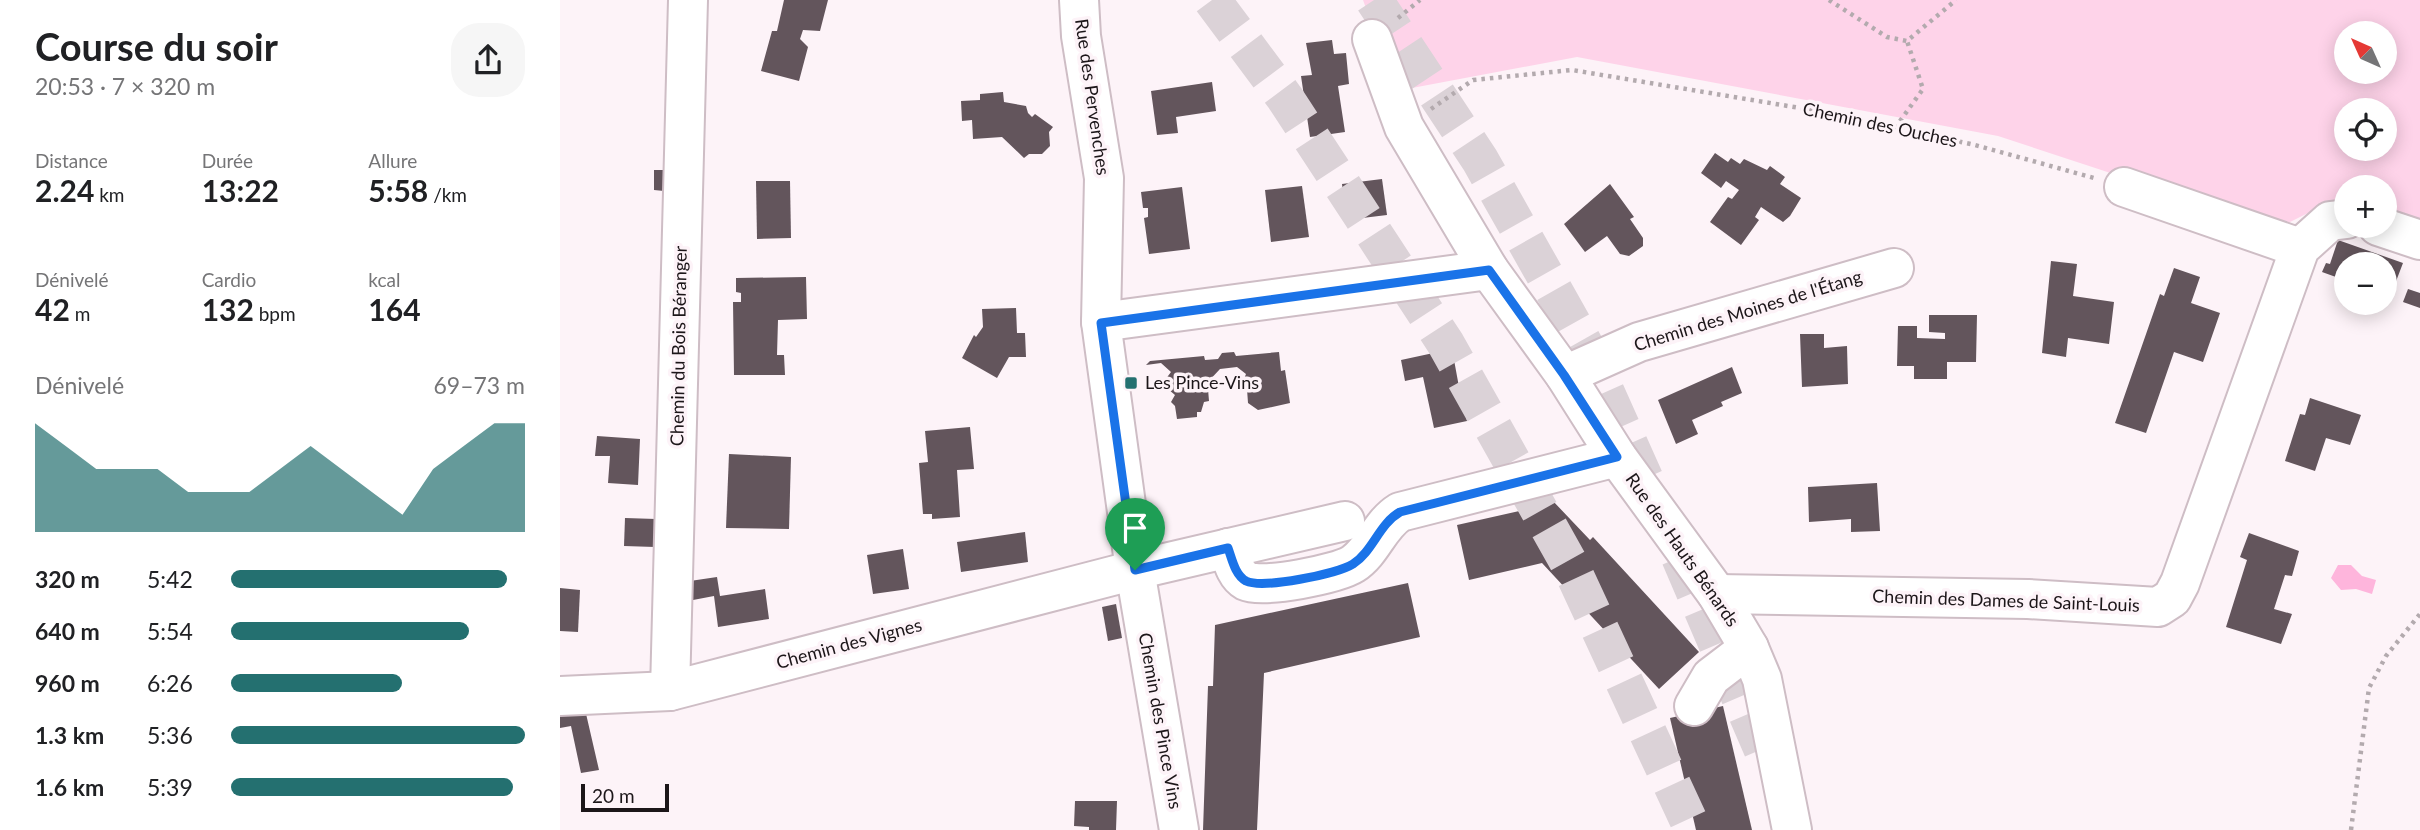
<!DOCTYPE html>
<html lang="fr">
<head>
<meta charset="utf-8">
<style>
  body { margin:0; font-family:Lato,sans-serif; background:#f6f6f6; color:#202124; height:100vh; display:flex; flex-direction:column; font-size:26px; white-space:nowrap }
  * { box-sizing:border-box; margin:0 }
  p { font-size:23px; color:#757577 }
  .icon { flex:none; width:38px; height:38px; fill:none; stroke:currentColor; stroke-width:2; stroke-linecap:round; stroke-linejoin:round }
  .map { position:relative; flex:1; overflow:hidden }
  .panel { display:flex; flex-direction:column; background:#fff; width:560px }
  .panel>* { flex:none }
  .needle { width:46px; rotate:315deg }
  .controls { position:absolute; left:1774px; top:21px; display:grid; gap:14px }
  .controls a { display:grid; place-items:center; width:63px; height:63px; border-radius:50%; background:#fff; box-shadow:0 4px 18px #0003; font-size:35px }
  .scale { position:absolute; left:21px; bottom:18px; width:88px; box-sizing:border-box; padding-left:7px; border:4px solid #1c1619; border-top:0; font-size:19px; line-height:24px; white-space:nowrap; color:#1c1619; -webkit-text-stroke:5px #fdf3f8; paint-order:stroke }
  .pin { position:absolute; display:grid; place-items:center; width:60px; height:60px; color:#fff; margin:-72px -30px; border-radius:50% 50% 50% 0; rotate:-45deg; box-shadow:0 0 7px #0007 }
  .pin .icon { rotate:45deg }
  .round { display:grid; place-items:center; flex:none; width:74px; height:74px; border-radius:28px; background:#f6f6f6 }
  .summary { display:flex; align-items:center; justify-content:space-between; height:119px; padding:0 35px }
  h1 { font-size:38px; font-weight:700; line-height:52px }
  .metrics { display:grid; grid-template-columns:repeat(3,1fr); gap:10px; height:119px; padding:7px 35px }
  .metrics div { display:grid; align-content:center }
  .metrics b { font-size:30px; font-weight:700 }
  .metrics small { font-size:19px; font-weight:400 }
  .metrics p { font-size:19px }
  .chart { height:196px; padding:14px 35px }
  .chart p { display:flex; justify-content:space-between }
  .chart svg { width:100%; height:126px; margin-top:7px; fill:#247070; opacity:.7 }
  ul { padding:0 35px; list-style:none; font-size:23px }
  li { display:grid; grid-template-columns:112px 84px 1fr; align-items:center; height:52px }
  li i { height:18px; border-radius:9px; background:#247070 }
  main { display:flex; flex:1; min-height:0 }
  .map>svg:first-child { display:block }
  .green { fill:#fed3e9; fill-rule:evenodd }
  .water { fill:#feb5dc }
  .building { fill:#63555c }
  .lines { fill:none; stroke-linecap:round; stroke-linejoin:round }
  .highway-tunnel { stroke:#dbd2d7; stroke-width:38; stroke-dasharray:38 19; stroke-linecap:butt }
  .minor-casing { stroke:#cebdc5; stroke-width:42 }
  .path { stroke:#b3aaae; stroke-width:4.5; stroke-dasharray:3.5 5; stroke-linecap:butt }
  .minor { stroke:#fff; stroke-width:38 }
  .route-casing { stroke:#fff; stroke-width:14 }
  .route { stroke:#1a73e8; stroke-width:9 }
  .poi-dot { fill:#247070; stroke:#fdf3f8; stroke-width:2.5 }
  .labels { text-anchor:middle; stroke-width:7; stroke-linejoin:round; paint-order:stroke }
  .street-label { font-size:18px; fill:#1c1619; stroke:#fdf3f8 }
  .poi-label { font-size:18px; fill:#1c1619; stroke:#fdf3f8; text-anchor:start }
</style>
</head>
<body>
<main>
<section class="panel">
<div class="summary"><div><h1>Course du soir</h1><p>20:53 · 7 × 320 m</p></div><a class="round"><svg class="icon" aria-label="share" viewBox="0 0 24 24"><path d="M12 15V3M7 8l5-5 5 5M5 13v7h14v-7"/></svg></a></div>
<div class="metrics">
<div><p>Distance</p><b>2.24<small> km</small></b></div>
<div><p>Durée</p><b>13:22</b></div>
<div><p>Allure</p><b>5:58<small> /km</small></b></div>
</div>
<div class="metrics">
<div><p>Dénivelé</p><b>42<small> m</small></b></div>
<div><p>Cardio</p><b>132<small> bpm</small></b></div>
<div><p>kcal</p><b>164</b></div>
</div>
<div class="chart"><p><span>Dénivelé</span>69–73 m</p>
<svg viewBox="0 0 160 44" preserveAspectRatio="none"><path d="M0 44V6L10 14L20 22L30 22L40 22L50 30L60 30L70 30L80 22L90 14L100 22L110 30L120 38L130 22L140 14L150 6L160 6V44z"/></svg>
</div>
<ul>
<li><b>320 m</b>5:42<i style="width:94%"></i></li>
<li><b>640 m</b>5:54<i style="width:81%"></i></li>
<li><b>960 m</b>6:26<i style="width:58%"></i></li>
<li><b>1.3 km</b>5:36<i style="width:100%"></i></li>
<li><b>1.6 km</b>5:39<i style="width:96%"></i></li>
</ul>
</section>
<div class="map">
<svg width="1860" height="830" viewBox="0 0 1860 830">
  <rect width="100%" height="100%" fill="#fdf3f8"/>
  <!-- green -->
  <path class="green" d="M803 0H1860V230L1825 219V187H1787V206L1772 201 1718 228 1438 136 1017 57 836 91ZM1787 33H1825V72H1787ZM1787 110H1825V149H1787Z"/>
  <!-- water -->
  <polygon class="water" points="1778,565 1791,565 1802,576 1816,580 1812,594 1796,589 1781,590 1771,578"/>
  <!-- building -->
  <g class="building">
    <polygon points="224,0 268,0 260,31 243,30 240,39 248,47 239,81 201,71 212,31 217,31"/>
    <polygon points="772,40 774,54 786,53 789,84 778,86 785,132 750,137 741,76 752,75 746,43"/>
    <polygon points="652,82 656,111 616,117 618,133 597,135 591,91"/>
    <polygon points="443,92 444,102 466,106 468,113 472,117 475,114 493,127 489,132 490,146 482,154 469,154 464,158 442,137 413,139 412,120 402,121 401,101 420,100 420,94"/>
    <polygon points="1155,153 1168,162 1171,158 1180,164 1184,159 1207,170 1210,166 1225,177 1220,184 1241,198 1230,216 1223,222 1201,207 1195,217 1199,220 1181,245 1150,222 1168,197 1172,199 1179,190 1166,181 1161,188 1141,173"/>
    <polygon points="94,170 105,170 104,191 94,190"/>
    <polygon points="822,179 827,215 786,220 782,184"/>
    <polygon points="196,181 230,181 231,238 197,239"/>
    <polygon points="1050,184 1074,217 1070,219 1083,238 1083,246 1069,256 1060,254 1047,236 1025,252 1004,224"/>
    <polygon points="742,186 749,237 711,242 705,190"/>
    <polygon points="622,187 630,249 589,254 584,218 588,217 588,208 583,208 581,192"/>
    <polygon points="1778,240 1843,263 1830,297 1825,295 1825,264 1787,264 1787,281 1762,272 1766,263 1770,264"/>
    <polygon points="1491,261 1517,264 1513,296 1554,302 1549,344 1508,338 1506,357 1482,353"/>
    <polygon points="1614,268 1640,277 1631,303 1660,313 1643,362 1614,352 1586,433 1555,423 1600,294 1604,296"/>
    <polygon points="246,277 247,319 218,320 217,355 224,355 225,375 174,375 173,302 181,302 181,293 176,292 176,278"/>
    <polygon points="1848,289 1860,293 1860,308 1843,302"/>
    <polygon points="456,308 457,333 465,333 466,357 449,357 437,378 402,358 414,335 416,337 423,327 422,309"/>
    <polygon points="1369,315 1417,315 1416,362 1387,362 1387,379 1354,379 1354,366 1337,366 1338,326 1357,326 1357,338 1385,339 1385,333 1369,332"/>
    <polygon points="1240,334 1264,334 1264,348 1287,346 1288,384 1242,387"/>
    <polygon points="892,349 899,387 905,386 909,407 904,408 907,421 874,428 863,377 845,381 841,360"/>
    <polygon points="674,352 676,356 719,352 721,371 725,370 730,403 698,410 688,403 687,389 682,384 686,374 677,367 660,369 646,384 651,389 648,389 649,401 644,402 641,412 637,412 637,417 617,419 615,406 611,402 615,395 602,384 611,372 601,363 586,365 590,361 644,356 645,360 658,359 662,353"/>
    <polygon points="1172,367 1182,393 1161,402 1163,406 1132,420 1138,434 1116,444 1098,400"/>
    <polygon points="1750,398 1801,415 1790,445 1766,438 1755,471 1725,461 1740,414 1745,415"/>
    <polygon points="410,427 414,469 397,470 400,517 372,519 372,514 363,514 359,463 368,462 365,431"/>
    <polygon points="37,436 80,439 78,485 48,483 50,456 35,456"/>
    <polygon points="169,454 231,457 229,529 166,528"/>
    <polygon points="1317,483 1320,531 1291,532 1291,519 1249,522 1248,487"/>
    <polygon points="992,500 1030,540 1033,537 1139,652 1099,689 982,563 909,580 897,525 986,505"/>
    <polygon points="65,518 96,519 95,547 64,546"/>
    <polygon points="465,532 468,562 401,572 397,542"/>
    <polygon points="1689,533 1739,551 1732,576 1725,575 1714,609 1732,614 1721,644 1666,627 1687,560 1680,557"/>
    <polygon points="343,549 349,589 313,594 307,555"/>
    <polygon points="157,577 160,596 205,589 209,619 158,627 154,596 133,600 130,581"/>
    <polygon points="848,583 860,637 704,673 697,830 643,830 648,686 653,686 655,625"/>
    <polygon points="0,588 20,590 18,632 0,631"/>
    <polygon points="556,604 562,638 548,641 542,607"/>
    <polygon points="0,705 24,705 39,770 21,773 11,726 0,728"/>
    <polygon points="1163,706 1192,830 1136,830 1110,718"/>
    <polygon points="515,801 557,801 556,830 529,830 529,827 514,826"/>
  </g>
  <g class="lines">
    <!-- highway-tunnel -->
    <g class="highway-tunnel">
      <polyline points="652,0 725,98 886,344 1010,565 1133,830"/>
      <polyline points="814,0 920,160 1025,346 1085,480"/>
      <polyline points="1120,557 1208,762"/>
    </g>
    <defs>
      <g id="minor">
        <polyline points="519,0 521,36 544,178 541,322 575,570 619,830"/>
        <polyline points="812,39 844,127 929,270 1005,375 1057,457 1157,594 1189,648 1202,679 1232,830"/>
        <polyline points="1564,187 1740,248"/>
        <polyline points="1818,226 1860,240"/>
        <polyline points="541,322 929,270"/>
        <polyline points="1005,375 1079,342 1334,268"/>
        <path d="M668 548C672 559 675 575 686 581 703 589 777 574 793 564 813 551 819 525 840 512L1057 457"/>
        <polyline points="1157,594 1468,599 1598,607 1612,598 1620,583 1740,248 1770,221 1787,219"/>
        <polyline points="110,691 128,0"/>
        <polyline points="0,696 110,691 575,570 785,521"/>
        <polyline points="1134,706 1151,677 1189,648"/>
      </g>
    </defs>
    <!-- minor casing -->
    <use href="#minor" class="minor-casing"/>
    <!-- path -->
    <g class="path">
      <polyline points="1269,0 1327,37 1347,41 1396,0"/>
      <polyline points="838,18 860,0"/>
      <polyline points="871,109 913,80 1012,70 1258,111 1415,145 1534,178"/>
      <polyline points="1335,128 1363,89 1347,41"/>
      <polyline points="1791,830 1809,688 1826,656 1860,614"/>
    </g>
    <!-- minor -->
    <use href="#minor" class="minor"/>
  </g>
  <g class="lines">
    <defs>
      <path id="route" d="M929 270 1004 375 1057 457 840 512C819 524 813 551 793 564 777 574 703 589 686 581 675 575 672 559 668 548L575 570 541 323Z"/>
    </defs>
    <!-- route casing -->
    <use href="#route" class="route-casing"/>
    <!-- route -->
    <use href="#route" class="route"/>
  </g>
  <!-- markers -->
  <rect class="poi-dot" x="564" y="376" width="14" height="14" rx="3.5"/>
  <g class="labels">
    <!-- street labels -->
    <g class="street-label">
      <text transform="translate(532 97) rotate(82)" y="6">Rue des Pervenches</text>
      <text transform="translate(1320 125) rotate(12)" y="6">Chemin des Ouches</text>
      <text transform="translate(1188 311) rotate(-17)" y="6">Chemin des Moines de l'Étang</text>
      <text transform="translate(119 346) rotate(-89)" y="6">Chemin du Bois Béranger</text>
      <text transform="translate(1122 550) rotate(55)" y="6">Rue des Hauts Bénards</text>
      <text transform="translate(1446 601) rotate(2)" y="6">Chemin des Dames de Saint-Louis</text>
      <text transform="translate(289 644) rotate(-15)" y="6">Chemin des Vignes</text>
      <text transform="translate(600 721) rotate(80)" y="6">Chemin des Pince Vins</text>
    </g>
    <!-- poi labels -->
    <g class="poi-label">
      <text x="585" y="389">Les Pince-Vins</text>
    </g>
  </g>
</svg>
<div class="controls">
<a><svg class="needle" viewBox="-14 -14 28 28"><path d="M0-13l5 13h-10z" fill="#e53935"/><path d="M0 13l5-13h-10z" fill="#757577"/></svg></a>
<a><svg class="icon" aria-label="locate" viewBox="0 0 24 24"><circle cx="12" cy="12" r="6"/><path d="M12 2v4M12 18v4M2 12h4M18 12h4"/></svg></a>
<a>+</a>
<a>−</a>
</div>
<div class="scale">20 m</div>
<div class="pin" style="left:575px;top:570px;background:#1e9e55"><svg class="icon" aria-label="arrive" viewBox="0 0 24 24"><path d="M6 21V4h12l-3 4 3 4H6"/></svg></div>
</div>
</main>
</body>
</html>
